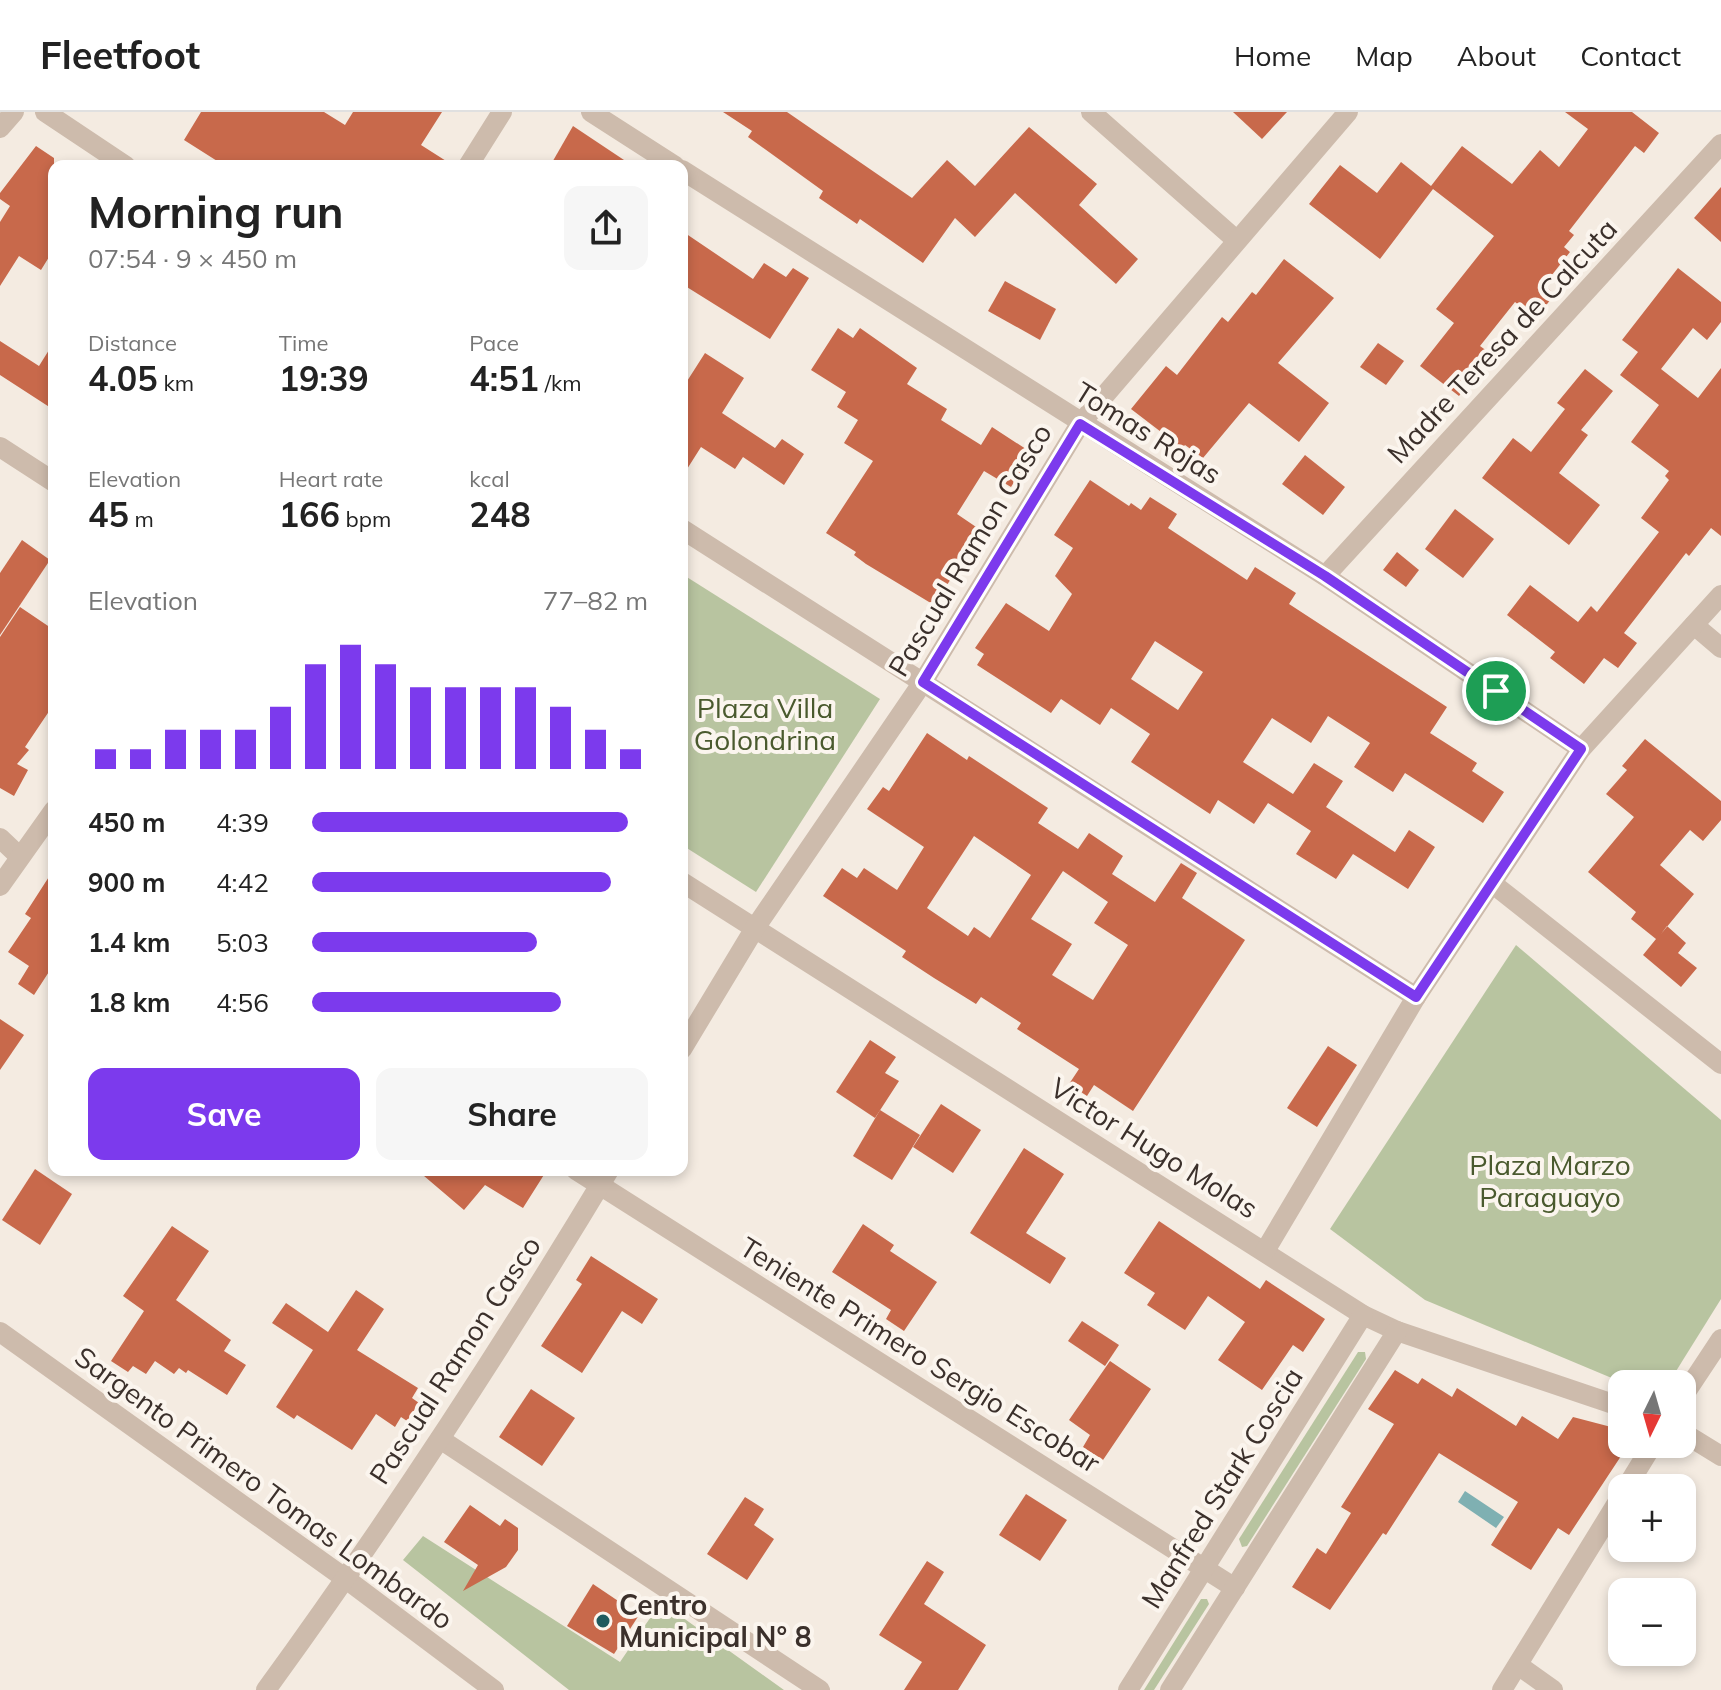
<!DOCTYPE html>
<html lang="en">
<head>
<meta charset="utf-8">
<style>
  body { margin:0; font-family:Mulish,sans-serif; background:#f6f6f6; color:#222; height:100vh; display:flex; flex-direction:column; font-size:30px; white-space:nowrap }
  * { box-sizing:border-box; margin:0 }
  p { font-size:26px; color:#767676 }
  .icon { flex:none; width:44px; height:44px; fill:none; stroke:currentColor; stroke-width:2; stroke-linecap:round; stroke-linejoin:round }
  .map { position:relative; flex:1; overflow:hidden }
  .details { position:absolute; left:48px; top:48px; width:640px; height:1016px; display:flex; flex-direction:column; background:#fff; border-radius:16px; box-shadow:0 4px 12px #0003 }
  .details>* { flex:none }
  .needle { width:52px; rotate:185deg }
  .controls { position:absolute; left:1608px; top:1258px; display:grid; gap:16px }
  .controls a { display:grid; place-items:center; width:88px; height:88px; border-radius:16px; background:#fff; box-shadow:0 4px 12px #0003; font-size:40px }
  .pin { position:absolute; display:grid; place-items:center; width:68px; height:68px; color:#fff; margin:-34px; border:4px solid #fff; border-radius:50%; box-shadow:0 2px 8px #0007 }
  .round { display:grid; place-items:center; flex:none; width:84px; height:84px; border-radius:16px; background:#f6f6f6 }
  .headline { display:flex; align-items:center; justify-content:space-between; height:136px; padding:0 40px }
  h1 { font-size:44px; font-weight:700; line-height:60px }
  .figures { display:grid; grid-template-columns:repeat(3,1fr); gap:12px; height:136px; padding:8px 40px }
  .figures div { display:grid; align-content:center }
  .figures b { font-size:34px; font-weight:700 }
  .figures small { font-size:22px; font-weight:400 }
  .figures p { font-size:22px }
  .chart { height:224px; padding:16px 40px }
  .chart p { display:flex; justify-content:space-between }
  .chart svg { width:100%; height:144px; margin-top:8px; stroke:#7c3aed; stroke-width:6 }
  .button { display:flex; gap:16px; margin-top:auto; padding:16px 40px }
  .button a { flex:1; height:92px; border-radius:16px; background:#7c3aed; color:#fff; font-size:32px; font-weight:700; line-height:92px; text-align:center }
  .button a+a { background:#f6f6f6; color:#222 }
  ul { padding:0 40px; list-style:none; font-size:26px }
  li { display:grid; grid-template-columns:128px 96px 1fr; align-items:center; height:60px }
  li i { height:20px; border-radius:10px; background:#7c3aed }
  header { display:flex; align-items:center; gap:48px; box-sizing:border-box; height:112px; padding:0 40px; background:#fff; border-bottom:2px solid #e0e0e0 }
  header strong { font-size:38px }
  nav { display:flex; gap:44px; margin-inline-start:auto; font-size:28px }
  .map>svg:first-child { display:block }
  .green { fill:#b8c4a0 }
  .water { fill:#7fb0b2 }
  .building { fill:#c8694b; fill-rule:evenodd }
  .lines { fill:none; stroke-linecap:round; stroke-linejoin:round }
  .minor { stroke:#cdbbac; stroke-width:20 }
  .route-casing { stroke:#fff; stroke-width:16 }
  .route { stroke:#7c3aed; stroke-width:10 }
  .poi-dot { fill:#1f5a5e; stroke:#fbf5ee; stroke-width:3 }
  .labels { text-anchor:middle; stroke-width:8; stroke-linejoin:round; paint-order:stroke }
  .street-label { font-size:28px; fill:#3b302b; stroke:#fbf5ee }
  .park-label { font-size:28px; fill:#4a5a2e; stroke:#fbf5ee }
  .poi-label { font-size:28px; font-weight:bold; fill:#3b302b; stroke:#fbf5ee; text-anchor:start }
</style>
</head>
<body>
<header>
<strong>Fleetfoot</strong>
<nav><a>Home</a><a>Map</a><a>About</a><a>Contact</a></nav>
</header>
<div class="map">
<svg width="1721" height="1578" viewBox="0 0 1721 1578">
  <rect width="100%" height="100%" fill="#f4ebe1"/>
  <!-- green -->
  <g class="green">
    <polygon points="682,462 880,587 756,780 682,733"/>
    <polygon points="1516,833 1721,1008 1721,1187 1668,1272 1626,1272 1425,1188 1330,1117"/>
    <polygon points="1358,1240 1365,1240 1366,1247 1247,1434 1242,1435 1239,1427"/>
    <polygon points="423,1424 620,1550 661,1490 784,1578 569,1578 403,1448"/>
    <polygon points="1201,1487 1207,1487 1209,1492 1154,1578 1144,1578"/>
  </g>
  <!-- water -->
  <polygon class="water" points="1465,1379 1504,1405 1496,1416 1458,1390"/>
  <!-- building -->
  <g class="building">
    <polygon points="201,0 324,0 345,13 353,0 442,0 421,33 454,54 225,54 184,28"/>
    <polygon points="723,0 787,0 912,86 947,48 975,74 1029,15 1097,72 1079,93 1138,147 1116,172 1015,81 975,125 955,106 923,151 860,107 857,112 819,86 823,79 748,25 752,19"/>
    <polygon points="1233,0 1287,0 1262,27"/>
    <polygon points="1565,0 1632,0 1659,21 1644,41 1635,34 1569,119 1574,123 1564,135 1570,140 1544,173 1555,182 1536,206 1515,190 1480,234 1491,242 1459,284 1420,254 1454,211 1436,197 1494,124 1433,77 1380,147 1309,92 1340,53 1377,81 1401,50 1431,74 1462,34 1512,72 1540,38 1559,55 1588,17"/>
    <polygon points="573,14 633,54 550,54"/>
    <polygon points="36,34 54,46 54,137 41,158 19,144 0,174 0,110 10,94 0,87 0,81"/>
    <polygon points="1721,75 1721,130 1694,106"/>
    <polygon points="682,119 753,167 764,151 786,165 793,156 809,166 770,227 682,172"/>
    <polygon points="1284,147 1334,186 1278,251 1329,291 1299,330 1249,291 1203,346 1185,333 1182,336 1131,297 1166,254 1177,263 1222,205 1228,210 1252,180 1256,183"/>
    <polygon points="1678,156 1721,190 1721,210 1707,228 1693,216 1661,257 1698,286 1721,256 1721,424 1711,416 1689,444 1686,441 1624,521 1637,531 1618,556 1604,546 1584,572 1550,546 1555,540 1507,503 1530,473 1578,510 1591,494 1597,500 1659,420 1641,406 1669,368 1665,364 1669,359 1631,330 1659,293 1620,263 1638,240 1622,228"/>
    <polygon points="1005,169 1056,197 1040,228 988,199"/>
    <polygon points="838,216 853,226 860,216 917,256 907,272 947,297 941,308 981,333 992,315 1032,341 1011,375 984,359 957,402 982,419 934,493 866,452 854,443 856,440 826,421 873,349 844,331 858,308 837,295 846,280 811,258"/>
    <polygon points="0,229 39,254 54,230 54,298 0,263"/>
    <polygon points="1378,231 1404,249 1386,273 1360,255"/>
    <polygon points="705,241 744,266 722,301 775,336 782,327 804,342 784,373 743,345 735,357 701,335 682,365 682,277"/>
    <polygon points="1585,257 1613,279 1581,318 1588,323 1559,361 1600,393 1569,433 1482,366 1513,326 1531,340 1565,297 1557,291"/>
    <polygon points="1305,343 1345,375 1323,403 1282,372"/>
    <path d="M1090 368 1129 394 1131 391 1141 398 1150 385 1177 402 1168 416 1247 468 1255 455 1296 481 1289 492 1447 595 1430 621 1477 651 1472 659 1504 680 1483 711 1405 661 1393 680 1354 655 1370 631 1328 604 1311 631 1272 606 1243 650 1293 682 1314 651 1343 669 1326 695 1395 740 1409 718 1435 735 1408 777 1353 742 1336 767 1296 742 1311 719 1268 691 1254 712 1218 688 1210 702 1131 650 1150 622 1111 596 1100 613 1061 587 1051 601 977 553 984 542 975 536 1006 491 1049 519 1072 482 1055 464 1073 436 1054 423ZM1155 529 1203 560 1178 598 1131 567Z"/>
    <polygon points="1455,397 1494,427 1463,466 1425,437"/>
    <polygon points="22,428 50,448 0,523 0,461"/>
    <polygon points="1397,440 1419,458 1406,475 1383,458"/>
    <polygon points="20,495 54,518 54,592 25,635 29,638 17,652 28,658 14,684 0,676 0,525"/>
    <path d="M927 621 967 648 969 644 1048 696 1038 711 1078 737 1089 721 1123 744 1112 762 1155 790 1181 751 1197 761 1182 786 1245 828 1133 999 1094 973 1087 984 1069 972 1079 957 1017 917 1021 911 981 885 976 892 934 866 902 845 906 839 823 784 842 756 857 766 864 756 897 778 924 735 867 697 883 675 889 679ZM974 724 1031 763 990 826 974 815 968 824 927 796ZM1063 759 1108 790 1094 811 1128 833 1093 888 1052 863 1072 832 1031 807Z"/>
    <polygon points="1645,627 1721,689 1721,708 1703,729 1690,718 1660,753 1694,782 1661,822 1667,814 1686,831 1678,841 1697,856 1681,875 1643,843 1656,827 1631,807 1636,800 1588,760 1634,705 1606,682 1627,658 1622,654"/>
    <polygon points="54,757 54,852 34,883 18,872 29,854 8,840 31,806 25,802"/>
    <polygon points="0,907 24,923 0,958"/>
    <polygon points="870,928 896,945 885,961 899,969 875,1006 836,980"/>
    <polygon points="1328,934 1357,953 1317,1015 1287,996"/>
    <polygon points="941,992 981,1018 953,1061 913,1035"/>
    <polygon points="880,998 920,1023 892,1068 853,1044"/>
    <polygon points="1024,1036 1064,1062 1026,1121 1066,1146 1050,1172 970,1121"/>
    <polygon points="35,1057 72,1082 40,1133 2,1108"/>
    <polygon points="417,1058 547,1058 523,1096 485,1073 464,1098"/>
    <polygon points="1159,1109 1260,1177 1266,1168 1325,1207 1303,1240 1293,1233 1262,1278 1218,1248 1245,1210 1208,1184 1185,1218 1147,1193 1155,1181 1124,1161"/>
    <polygon points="863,1112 894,1133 890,1139 937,1170 904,1219 886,1207 891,1198 832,1160"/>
    <polygon points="172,1114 209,1139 176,1188 231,1228 224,1239 246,1253 227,1283 188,1258 186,1261 179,1256 174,1262 155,1249 146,1262 133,1254 128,1260 111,1249 144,1199 123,1184"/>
    <polygon points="591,1144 658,1187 642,1212 622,1199 582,1261 541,1234 582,1172 576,1168"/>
    <polygon points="356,1178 384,1197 357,1238 418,1276 412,1286 419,1291 407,1309 401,1305 395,1315 376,1302 352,1338 297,1303 294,1307 276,1295 313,1238 272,1211 286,1191 328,1220"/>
    <polygon points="1082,1209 1119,1233 1105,1254 1068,1229"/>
    <polygon points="1110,1249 1151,1277 1103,1348 1083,1335 1090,1323 1069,1308"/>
    <polygon points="1395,1258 1418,1272 1422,1266 1452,1285 1457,1276 1516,1314 1522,1304 1558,1327 1573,1305 1615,1316 1625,1338 1569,1423 1558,1416 1531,1458 1491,1433 1518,1390 1439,1341 1386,1423 1383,1421 1330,1498 1292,1475 1317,1436 1326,1442 1351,1401 1341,1395 1394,1312 1368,1297"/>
    <polygon points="531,1277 575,1306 542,1354 499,1325"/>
    <polygon points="1026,1382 1067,1408 1040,1449 999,1423"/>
    <polygon points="745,1385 764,1397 754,1413 774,1427 747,1468 707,1442"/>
    <polygon points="470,1393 500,1414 505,1407 518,1416 518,1438 506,1455 463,1479 478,1453 444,1430"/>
    <polygon points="927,1449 944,1460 924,1492 986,1533 958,1578 904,1578 922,1550 879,1523"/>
    <polygon points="593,1472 639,1503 614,1542 567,1514"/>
  </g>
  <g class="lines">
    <!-- minor -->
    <g class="minor">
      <polyline points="45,0 126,54"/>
      <polyline points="591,0 675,54"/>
      <polyline points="1091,0 1235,127"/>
      <polyline points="0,16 14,0"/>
      <polyline points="468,54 502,0"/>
      <polyline points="682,58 1325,464 1581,637"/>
      <polyline points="0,335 54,370"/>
      <polyline points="682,417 1416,885"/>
      <polyline points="1325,464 1721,32"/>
      <polyline points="1694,513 1721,536"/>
      <polyline points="0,726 19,744"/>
      <polyline points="682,770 1363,1203 1397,1219 1622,1295"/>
      <polyline points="1493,772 1721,952"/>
      <polyline points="0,774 54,698"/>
      <polyline points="682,937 755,816 923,570 1080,312 1348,0"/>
      <polyline points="576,1058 1235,1476"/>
      <polyline points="1265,1139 1416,885 1581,637 1721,483"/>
      <polyline points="0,1220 346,1467 494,1578"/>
      <polyline points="1682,1286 1721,1227"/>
      <polyline points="1682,1320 1721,1344"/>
      <polyline points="440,1327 820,1578"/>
      <polyline points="1626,1376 1653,1332"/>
      <polyline points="1518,1553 1553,1578"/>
      <path d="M266 1578C388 1410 502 1236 609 1058"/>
      <polyline points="1128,1578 1363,1203"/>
      <polyline points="1170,1578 1397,1219"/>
      <polyline points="1502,1578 1622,1383"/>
    </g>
  </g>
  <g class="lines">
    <defs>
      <polygon id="route" points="1080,312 1325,464 1581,637 1416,885 923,570"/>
    </defs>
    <!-- route casing -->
    <use href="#route" class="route-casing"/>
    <!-- route -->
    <use href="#route" class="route"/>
  </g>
  <!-- markers -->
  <circle class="poi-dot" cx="603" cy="1509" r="8"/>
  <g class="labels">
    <!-- street labels -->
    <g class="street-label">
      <text transform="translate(1502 229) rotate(-47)" y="10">Madre Teresa de Calcuta</text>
      <text transform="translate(1148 321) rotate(32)" y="10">Tomas Rojas</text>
      <text transform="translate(970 438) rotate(-59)" y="10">Pascual Ramon Casco</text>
      <text transform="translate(1154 1036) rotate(32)" y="10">Victor Hugo Molas</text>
      <text transform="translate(920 1243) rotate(32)" y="10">Teniente Primero Sergio Escobar</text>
      <text transform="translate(455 1248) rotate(-57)" y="10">Pascual Ramon Casco</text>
      <text transform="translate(264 1376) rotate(36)" y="10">Sargento Primero Tomas Lombardo</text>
      <text transform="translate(1222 1376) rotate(-58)" y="10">Manfred Stark Coscia</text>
    </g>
    <!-- park labels -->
    <g class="park-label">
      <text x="765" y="606">Plaza Villa<tspan x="765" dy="32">Golondrina</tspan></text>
      <text x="1550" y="1063">Plaza Marzo<tspan x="1550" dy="32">Paraguayo</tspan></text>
    </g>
    <!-- poi labels -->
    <g class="poi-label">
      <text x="619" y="1503">Centro<tspan x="619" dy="32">Municipal N° 8</tspan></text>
    </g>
  </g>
</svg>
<div class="controls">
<a><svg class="needle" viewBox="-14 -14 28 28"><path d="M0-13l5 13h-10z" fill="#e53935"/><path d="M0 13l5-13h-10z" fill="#767676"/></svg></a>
<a>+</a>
<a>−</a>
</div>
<div class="pin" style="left:1496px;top:579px;background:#1e9e55"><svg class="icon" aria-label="arrive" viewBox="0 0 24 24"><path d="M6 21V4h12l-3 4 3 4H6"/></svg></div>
<section class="details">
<div class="headline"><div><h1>Morning run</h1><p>07:54 · 9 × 450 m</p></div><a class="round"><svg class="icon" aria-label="share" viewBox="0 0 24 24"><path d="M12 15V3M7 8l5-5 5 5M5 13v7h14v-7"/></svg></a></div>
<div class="figures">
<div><p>Distance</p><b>4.05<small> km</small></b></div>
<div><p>Time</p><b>19:39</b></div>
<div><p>Pace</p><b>4:51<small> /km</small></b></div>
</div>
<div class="figures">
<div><p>Elevation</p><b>45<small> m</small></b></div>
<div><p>Heart rate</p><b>166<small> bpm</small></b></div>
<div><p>kcal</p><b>248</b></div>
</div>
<div class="chart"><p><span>Elevation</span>77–82 m</p>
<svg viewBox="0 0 160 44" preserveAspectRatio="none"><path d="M5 44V38M15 44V38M25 44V32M35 44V32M45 44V32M55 44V25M65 44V12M75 44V6M85 44V12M95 44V19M105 44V19M115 44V19M125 44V19M135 44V25M145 44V32M155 44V38"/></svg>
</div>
<ul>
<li><b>450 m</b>4:39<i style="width:94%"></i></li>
<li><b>900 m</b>4:42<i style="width:89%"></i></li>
<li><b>1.4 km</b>5:03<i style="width:67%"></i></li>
<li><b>1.8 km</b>4:56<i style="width:74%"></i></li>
</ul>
<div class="button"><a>Save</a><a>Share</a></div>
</section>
</div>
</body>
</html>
